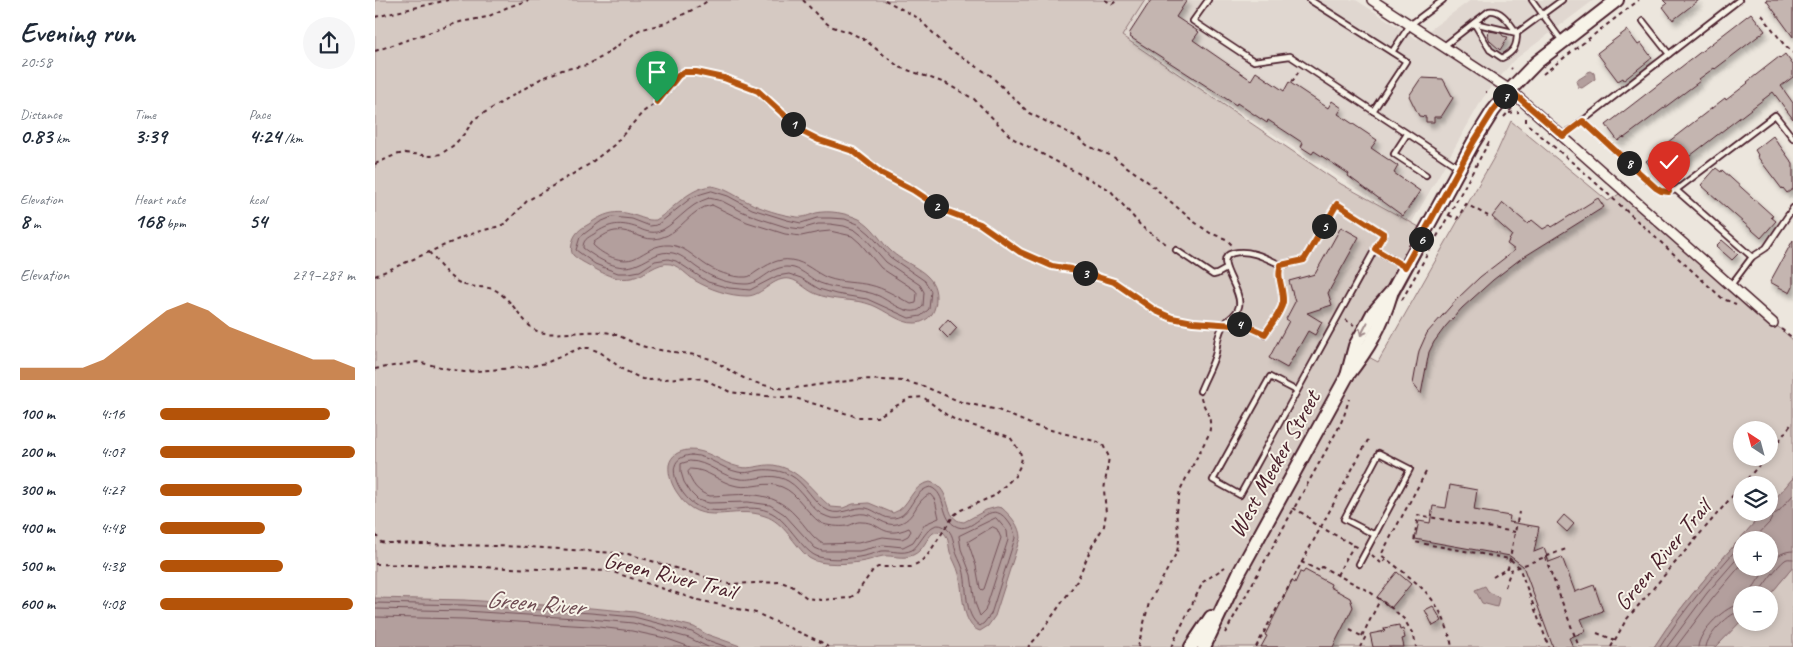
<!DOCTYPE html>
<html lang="en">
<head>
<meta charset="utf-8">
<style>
  body { margin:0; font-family:Caveat,sans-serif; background:#f6f6f7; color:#1f2937; height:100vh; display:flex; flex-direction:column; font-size:19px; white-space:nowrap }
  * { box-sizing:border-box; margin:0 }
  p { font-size:16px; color:#747a83 }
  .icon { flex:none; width:28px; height:28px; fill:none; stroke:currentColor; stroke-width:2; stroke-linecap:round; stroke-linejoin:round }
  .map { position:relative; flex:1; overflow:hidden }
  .panel { display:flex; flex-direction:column; background:#fff; width:375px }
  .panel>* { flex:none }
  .needle { width:32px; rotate:324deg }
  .buttons { position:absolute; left:1358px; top:421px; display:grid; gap:10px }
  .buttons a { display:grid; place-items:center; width:45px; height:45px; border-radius:50%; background:#fff; box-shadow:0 2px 8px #0003; font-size:25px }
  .pin { position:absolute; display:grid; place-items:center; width:42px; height:42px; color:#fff; margin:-51px -21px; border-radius:50% 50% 50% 0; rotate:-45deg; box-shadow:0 0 5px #0007 }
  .pin .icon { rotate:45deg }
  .km { position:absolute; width:25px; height:25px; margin:-12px; border-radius:50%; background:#222; color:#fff; font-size:14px; line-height:25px; text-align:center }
  .round { display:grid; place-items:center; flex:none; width:52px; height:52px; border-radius:26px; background:#f6f6f7 }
  .summary { display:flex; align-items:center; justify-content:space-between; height:85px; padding:0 20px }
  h1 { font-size:28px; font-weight:700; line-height:38px }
  .stats { display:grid; grid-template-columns:repeat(3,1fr); gap:8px; height:85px; padding:5px 20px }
  .stats div { display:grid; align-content:center }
  .stats b { font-size:21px; font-weight:700 }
  .stats small { font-size:14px; font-weight:400 }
  .stats p { font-size:14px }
  .chart { height:140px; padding:10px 20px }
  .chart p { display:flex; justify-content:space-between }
  .chart svg { width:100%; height:90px; margin-top:5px; fill:#b45309; opacity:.7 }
  ul { padding:0 20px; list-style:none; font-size:16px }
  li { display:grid; grid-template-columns:80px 60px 1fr; align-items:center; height:38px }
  li i { height:12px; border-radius:6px; background:#b45309 }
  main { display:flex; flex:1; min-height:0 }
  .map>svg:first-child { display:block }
  .built { fill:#e0d7d0 }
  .green { fill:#d5c9c2; stroke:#907476; fill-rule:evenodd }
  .water { fill:#b39f9d; stroke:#896c6f; fill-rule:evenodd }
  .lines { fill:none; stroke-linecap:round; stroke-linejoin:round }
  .shore { stroke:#745259; stroke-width:1 }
  .building { fill:#c4b5b0; stroke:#4a1f2b; filter:url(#shadow) }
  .service-casing { stroke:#4a1f2b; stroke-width:8 }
  .minor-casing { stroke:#4a1f2b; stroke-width:12 }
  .secondary-casing { stroke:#4a1f2b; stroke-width:16 }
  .path { stroke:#4a1f2b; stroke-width:2; stroke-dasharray:4 4; stroke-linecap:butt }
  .service { stroke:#f7f3e8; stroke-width:4.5 }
  .minor { stroke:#f7f3e8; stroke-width:9 }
  .secondary { stroke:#f7f3e8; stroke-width:12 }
  .oneway { stroke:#a0898a }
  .route-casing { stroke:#fff; stroke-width:10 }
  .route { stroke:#b45309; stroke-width:6 }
  .labels { text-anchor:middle; stroke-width:4; stroke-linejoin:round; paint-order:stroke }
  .street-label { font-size:24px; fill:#4a1f2b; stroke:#f7f3e8 }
  .water-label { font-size:25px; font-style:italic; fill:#6f4c53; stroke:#f7f3e8 }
</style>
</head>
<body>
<main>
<section class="panel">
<div class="summary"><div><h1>Evening run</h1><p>20:58</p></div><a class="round"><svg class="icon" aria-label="share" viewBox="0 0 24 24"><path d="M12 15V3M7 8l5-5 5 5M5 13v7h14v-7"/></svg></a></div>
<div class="stats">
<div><p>Distance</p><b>0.83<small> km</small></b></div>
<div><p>Time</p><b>3:39</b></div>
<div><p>Pace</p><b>4:24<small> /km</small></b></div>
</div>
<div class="stats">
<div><p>Elevation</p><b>8<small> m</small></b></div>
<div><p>Heart rate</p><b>168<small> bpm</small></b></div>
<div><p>kcal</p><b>54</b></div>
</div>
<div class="chart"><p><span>Elevation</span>279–287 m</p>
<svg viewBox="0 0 160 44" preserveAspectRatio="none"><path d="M0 44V38L10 38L20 38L30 38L40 34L50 26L60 18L70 10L80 6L90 10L100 18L110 22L120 26L130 30L140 34L150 34L160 38V44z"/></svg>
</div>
<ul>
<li><b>100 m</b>4:16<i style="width:87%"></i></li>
<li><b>200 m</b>4:07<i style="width:100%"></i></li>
<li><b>300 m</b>4:27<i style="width:73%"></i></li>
<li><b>400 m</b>4:48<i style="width:54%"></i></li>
<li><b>500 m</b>4:38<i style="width:63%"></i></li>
<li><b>600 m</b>4:08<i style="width:99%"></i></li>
</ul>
</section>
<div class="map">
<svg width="1418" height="647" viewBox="0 0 1418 647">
  <defs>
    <filter id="shadow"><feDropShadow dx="3" dy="5" stdDeviation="2.5" flood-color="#0004"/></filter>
  </defs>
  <rect width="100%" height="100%" fill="#ece6dd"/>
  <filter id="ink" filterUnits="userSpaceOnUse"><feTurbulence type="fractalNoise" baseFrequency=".02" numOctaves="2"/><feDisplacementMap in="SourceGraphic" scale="10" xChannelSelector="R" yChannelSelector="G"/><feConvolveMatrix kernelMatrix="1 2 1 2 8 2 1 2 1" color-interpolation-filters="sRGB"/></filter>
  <g filter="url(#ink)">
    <!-- built -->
    <polygon class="built" points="764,0 981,0 1042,39 1096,0 1219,0 1138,61 1108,98 1036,224 742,32"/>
    <!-- green -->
    <g class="green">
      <path d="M0 0H770L747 36 966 184 1057 234 992 356 1003 362 1122 152 1136 121 1233 201 1249 191 1418 340V478L1394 506V485H1366V512L1388 513C1350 556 1310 598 1279 647H0ZM1366 430H1394V458H1366Z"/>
      <polygon points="1418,567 1418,647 1341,647 1366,621 1394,622 1394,596"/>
    </g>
    <!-- water -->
    <g class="water">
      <polygon points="1216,71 1219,73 1220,79 1207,88 1203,87 1201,81 1212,74 1213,72"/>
      <path d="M336 186C351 188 360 196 373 202 387 209 405 215 422 217 429 218 434 215 441 213 454 210 471 213 484 219 499 226 505 242 517 252 534 267 562 272 561 298 561 304 560 309 557 314 553 319 547 323 540 323 526 324 510 310 497 305 479 298 459 302 439 293 430 289 424 281 415 279 398 276 388 296 372 296 354 296 334 289 319 280 312 275 305 267 296 264 282 261 270 276 256 278 237 281 223 270 208 262 205 260 201 258 198 255 196 252 196 248 197 244 199 233 205 229 214 224 228 214 241 209 258 215 266 217 272 221 281 220 300 208 312 189 336 186Z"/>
      <path d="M313 450C333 449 346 463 364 467 375 470 387 464 398 465 426 469 436 491 456 507L468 508 478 504 494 503 518 513C535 508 535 485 555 482 579 488 567 521 589 522L611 510 622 507 627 508C636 516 645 526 645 538L620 616 613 626 605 631C586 626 588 589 584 574 582 566 578 560 575 552 573 543 574 537 567 531L558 533C550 540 549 550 538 555 527 560 519 555 508 556 502 557 496 560 490 561 476 564 445 566 434 558 419 545 409 522 390 516 358 504 326 530 303 494 297 486 293 475 294 465 296 455 304 451 313 450Z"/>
      <path d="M1418 478V567L1394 596 1366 595V621L1341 647H1279C1310 598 1350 556 1388 513L1394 512V506ZM1366 540H1394V568H1366Z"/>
      <polygon points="1110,586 1113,591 1124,598 1122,607 1107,603 1100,590"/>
      <polygon points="0,598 90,600 216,608 260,612 319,627 331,634 368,647 0,647"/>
    </g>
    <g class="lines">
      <!-- shore -->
      <g class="shore">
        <polygon points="337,191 353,196 377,209 412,220 426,223 442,218 455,218 470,219 483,224 495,234 515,257 550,281 556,291 554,309 546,316 534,318 492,299 461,294 444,289 426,278 414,274 402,276 375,290 354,288 333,282 301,261 293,259 280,261 265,271 254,273 243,273 220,264 201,250 205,237 225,222 237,217 257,219 275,226 282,225 316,198 326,194"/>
        <path d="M334 198 347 201 366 211 383 218 411 227 426 229 443 224H455L469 226 480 230 490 238 511 262 545 285 549 292 548 306C538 320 516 302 504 296 486 288 465 291 445 283 436 279 429 271 419 268 396 262 387 285 370 284 354 284 337 278 324 269 316 264 308 255 298 253 283 250 276 259 263 264 244 273 223 259 208 248 208 240 212 238 219 234 235 223 245 222 263 228 269 231 275 233 282 232 298 228 312 204 334 198Z"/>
        <path d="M337 205 372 222 410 234 426 236 445 232 455 231 477 236 485 243 506 268 540 290 542 293 541 303 536 304C523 297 509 288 495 285 481 282 467 283 453 278 440 273 431 262 416 260 403 258 392 265 381 272 378 274 375 277 371 277 357 278 339 271 328 263 317 255 308 246 295 245 280 244 272 252 260 258 246 264 228 255 218 245L219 242C225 238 232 232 240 231 255 228 269 243 285 238 306 233 315 208 337 205Z"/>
        <path d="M317 455C335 456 347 469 363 472 371 474 378 471 386 470 396 469 406 471 415 475 431 483 439 505 454 511 466 516 478 506 491 508 501 510 509 520 519 518 537 516 536 492 555 487 573 493 564 520 583 527 601 533 614 497 632 520 636 525 640 531 640 538L616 614 609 623 605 626C588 615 593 586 588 569 586 562 581 555 580 548 578 541 578 533 571 528 555 516 547 544 537 550 527 555 518 550 507 551 501 552 495 555 489 556 476 559 456 560 444 557 428 553 414 522 397 513 375 501 348 516 326 508 306 501 282 457 317 455Z"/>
        <path d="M315 461C333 461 347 477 365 479 383 481 394 471 413 481 429 490 436 512 453 517 467 522 478 512 490 514 502 516 510 527 522 524 541 520 539 501 555 494L560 500 564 518 550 524 538 542 528 547 508 545 484 551H447L440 548 409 514 395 505 373 502 334 503 323 500 316 493 309 482 306 472V464Z"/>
        <path d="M316 469C333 469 345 483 362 486 378 489 391 480 407 487 423 493 431 513 446 523 452 526 465 527 472 526 477 525 481 521 487 522 506 522 507 540 534 528L536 531 533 536 527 539 508 537 483 543 448 544C437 538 430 525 421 516 396 488 368 495 335 496 323 493 316 483 313 472Z"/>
        <polygon points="621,518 632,531 633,540 610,611 605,616 600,603 596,575 586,549 584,536"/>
        <polygon points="618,527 622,529 626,538 609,589 607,590 605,588 601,566 593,542"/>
        <polyline points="1378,540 1395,522 1398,515 1404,511 1418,495"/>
        <path d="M1375 595C1377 586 1398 559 1406 554 1410 552 1414 551 1418 551"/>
        <path d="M1383 595C1385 589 1404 564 1410 560 1413 558 1414 559 1418 559"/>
        <polyline points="0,603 90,605 216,613 259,617 317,632 329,639 352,647"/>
        <polyline points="0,609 90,611 215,619 258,623 314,638 333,647"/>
        <polyline points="0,617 89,619 215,626 257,631 290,638 315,647"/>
        <path d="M1285 647C1308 610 1337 577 1366 544"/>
        <polyline points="1292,647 1332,593 1366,554"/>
        <polyline points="1301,647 1338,598 1366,565"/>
        <path d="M1323 647C1324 631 1351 605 1366 604"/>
        <path d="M1331 647C1332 635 1355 612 1366 611"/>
      </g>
    </g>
    <!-- building -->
    <g class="building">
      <polygon points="776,0 812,0 801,17 824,32 818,40 876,80 881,72 909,91 914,82 953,108 957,101 967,108 963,114 1002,140 996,148 1023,166 1019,173 1045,191 1028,216 973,176 974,174 939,151 937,154 926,147 928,143 893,120 892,123 862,103 861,105 755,37 756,35 754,34"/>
      <polygon points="1288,0 1324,0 1298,20 1288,7 1292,4"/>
      <polygon points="1391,0 1418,0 1418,37"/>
      <polygon points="1376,13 1390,31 1340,69 1339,68 1324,79 1325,81 1249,138 1248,137 1243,141 1231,125"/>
      <polygon points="1252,30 1263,45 1266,43 1277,58 1249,80 1248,78 1243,81 1222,53"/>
      <polygon points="1114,31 1126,33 1128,36 1133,37 1125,50 1115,41 1113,36"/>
      <polygon points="1410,54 1418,65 1418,77 1406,86 1418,103 1418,119 1398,92 1285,179 1271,161 1276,157 1275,156 1350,98 1351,100 1373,83 1372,82 1404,57 1405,58"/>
      <polygon points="1046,78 1068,79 1078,98 1066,117 1059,117 1059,122 1051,122 1051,117 1044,116 1034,96"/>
      <polygon points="1398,136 1418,164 1418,189 1412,193 1408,188 1407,189 1382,156 1383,155 1380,150"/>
      <polygon points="1341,168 1346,172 1347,170 1398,216 1396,217 1401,221 1386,238 1326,185"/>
      <polygon points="1223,198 1229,207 1144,260 1118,280 1087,308 1070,327 1059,342 1054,352 1046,394 1038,384 1044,351 1052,333 1082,299 1105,277 1140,250 1132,244 1137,235 1117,217 1128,203 1153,224 1157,220 1168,229 1175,225 1177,227"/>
      <polygon points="966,227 984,237 953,293 957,305 932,313 947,322 940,335 933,331 912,368 894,358 914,321 911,319 920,302 914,281 940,274"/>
      <polygon points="1347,240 1363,254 1357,260 1341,246"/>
      <polygon points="1418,240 1418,287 1415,293 1395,282"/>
      <polygon points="573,319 582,328 573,338 564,329"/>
      <polygon points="1075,485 1102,490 1099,510 1135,516 1134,522 1164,527 1159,552 1169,548 1174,562 1187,557 1200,592 1219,585 1228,611 1206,619 1211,631 1194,638 1198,647 1178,647 1148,566 1135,556 1040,539 1044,521 1055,523 1058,506 1071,508"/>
      <polygon points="1189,515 1199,524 1192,532 1182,523"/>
      <polygon points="930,570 956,584 955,587 975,598 978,607 958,647 886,647 892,636 890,635 917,581 920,583 925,572 928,573"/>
      <polygon points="1022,572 1036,584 1016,608 1002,597"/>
      <polygon points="1058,606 1067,621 1058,626 1050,610"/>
      <polygon points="1024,625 1025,630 1028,629 1030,638 1027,639 1029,647 998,647 995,634 1010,631 1009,628"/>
    </g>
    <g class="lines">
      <defs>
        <g id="service">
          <polyline points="833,0 818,21 874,58 879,61 915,56 1083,167"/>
          <polyline points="935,0 1031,61 998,111"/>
          <polyline points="1157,0 1187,41"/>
          <polyline points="1268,21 1294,54"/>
          <path d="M1099 23 1142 33C1142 46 1139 52 1127 58L1115 50Z"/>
          <path d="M1069 46 1114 11C1127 9 1135 24 1142 33L1187 0"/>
          <polyline points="1017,52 1035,25 1068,0"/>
          <path d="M1208 121 1281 188C1288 193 1293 192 1301 190"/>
          <polyline points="1032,134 1019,154 1051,175"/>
          <polyline points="1188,136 1364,0"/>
          <polyline points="801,250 838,275 842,274 851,269"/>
          <polyline points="1377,257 1301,190 1400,115 1418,138"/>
          <polyline points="1356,285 1377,257 1391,248 1418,208"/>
          <path d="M849 325 872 326 890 334C896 324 906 313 908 302 909 289 901 277 906 265L929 260 962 204 1009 234 1000 249"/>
          <path d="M825 391C830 378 838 365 841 352 842 343 843 334 848 326 853 318 862 316 864 306 868 289 836 258 858 253 875 249 891 258 906 265"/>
          <polyline points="922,391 895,377 838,480 865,495 1000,249 1029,266"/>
          <polyline points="984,564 991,551 1035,469 1004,453 969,519 1000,535"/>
        </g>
        <polyline id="minor" points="997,0 1135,90 1398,323"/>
        <g id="secondary">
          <polyline points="972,376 980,346 989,330 998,313 1018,290 1098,143 1118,111 1135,90 1162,62 1242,0"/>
          <polyline points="816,647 836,617"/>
          <path d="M829 647 864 573 972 376C993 349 1006 328 1016 294"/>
        </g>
      </defs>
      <!-- service casing -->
      <use href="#service" class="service-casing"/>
      <!-- minor casing -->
      <use href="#minor" class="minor-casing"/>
      <!-- secondary casing -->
      <use href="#secondary" class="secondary-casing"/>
      <!-- path -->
      <g class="path">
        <polyline points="428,0 443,16 455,26 474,32 490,40 524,67 570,83 599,99 637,138 735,190 767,227 794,246"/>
        <polyline points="510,0 543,18 574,49 615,75 654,113 702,137 713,146 737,156 773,182 818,221 835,233 851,239 858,246"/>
        <polyline points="730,0 737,4 743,0"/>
        <polyline points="1387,15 1410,46 1418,53"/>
        <polyline points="0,17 73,0"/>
        <polyline points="0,51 85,22 112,17 133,7 154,0"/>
        <polyline points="1136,68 1137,69"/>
        <polyline points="1168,74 1264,0"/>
        <polyline points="917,82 924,71"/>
        <polyline points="1111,92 1112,92"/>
        <polyline points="1134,113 1144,112"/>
        <polyline points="1129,117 1138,107"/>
        <polyline points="1151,118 1151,123 1211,174 1348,299 1361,304"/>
        <polyline points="0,164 20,155 30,153 56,156 66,154 79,145 90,133 99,119 167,78 187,70 212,65 227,57 264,30 291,23 325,6 334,0"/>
        <polyline points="1074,215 1082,219 1091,204 1113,216"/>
        <path d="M54 252C64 264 75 281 90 285 103 289 115 284 126 294 138 303 149 323 160 330 175 339 217 327 239 334 251 338 262 346 275 348 294 353 315 352 335 359 344 363 352 369 361 374 377 383 393 387 412 389L488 379 528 381 548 386 586 402 623 410 660 426 723 442 728 445 734 457 729 490 731 513 729 526 717 546 702 581 664 635 653 647"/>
        <polyline points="0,276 86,238 102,232 125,226 131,223 152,201 213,165 239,145 268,112 282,102 303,76 314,71 349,78 383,91 428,132 443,140 478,151 507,174 538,190 568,210 605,224 645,251 677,266 696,269 739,282 781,311 797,318 818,322 840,324"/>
        <polyline points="1027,300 1114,142"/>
        <polyline points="970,320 979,325"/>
        <polyline points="1406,329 1418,338"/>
        <polyline points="0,369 42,362 89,372 152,367 171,363 205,348 214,348 225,352 247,369 267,379 275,380 317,377 331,380 355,392 375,395 420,398 483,417 502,417 535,398 548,397 573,416 583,421 635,437 645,452 647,458 645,466 640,476 619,496 586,510 579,515 552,556 545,562 536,567 503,567 498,570 481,594 474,598 446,600 432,598 417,586 406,582 354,584 253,554 155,547 13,543 6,542 0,534"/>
        <polyline points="1394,454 1418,422"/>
        <path d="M1051 472 1006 555C1043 583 1068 599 1077 647"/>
        <polyline points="1367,485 1390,458"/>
        <polyline points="918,508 932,516 938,523 984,548"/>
        <polyline points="1140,532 1043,515 1039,542 1135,559 1144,567 1174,647"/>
        <polyline points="997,555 1007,564 1011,559"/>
        <polyline points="1170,557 1204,647"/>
        <polyline points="926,562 945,571 947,567 995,592 1019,610 1029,619 1039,636 1041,647"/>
        <polyline points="0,564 235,571 319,599 381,613 446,642 453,647"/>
        <polyline points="962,575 979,545"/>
        <polyline points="1118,577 1133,568 1144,512"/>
        <polyline points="1130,587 1136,570 1191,549"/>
        <polyline points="975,630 990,638 985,647"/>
        <polyline points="850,633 963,429 969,416 974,399"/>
        <polyline points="1222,633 1240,640"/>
        <polyline points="987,636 1005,600"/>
        <path d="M763 647 774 603 802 552 804 541 801 511 805 490 834 434C838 417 831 413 826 398"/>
        <polyline points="796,647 828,582 850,567"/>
        <polyline points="881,647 993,440"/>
        <polyline points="1236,647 1251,620 1366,486"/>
      </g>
      <!-- service -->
      <use href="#service" class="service"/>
      <!-- minor -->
      <use href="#minor" class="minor"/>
      <!-- secondary -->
      <use href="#secondary" class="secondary"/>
    </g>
    <!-- one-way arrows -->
    <defs><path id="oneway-shaft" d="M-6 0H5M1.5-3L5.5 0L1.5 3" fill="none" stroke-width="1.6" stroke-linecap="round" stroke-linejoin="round" transform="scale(1.25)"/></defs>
    <use class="oneway" href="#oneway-shaft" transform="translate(989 329) rotate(118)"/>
  </g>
  <g class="lines" filter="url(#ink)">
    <defs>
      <path id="route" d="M282 102 303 76 309 72H321L349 78 383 91 428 132 444 140 478 151 507 174 538 190 568 210 605 224 645 252 677 266 696 269 739 282 781 311 797 318 818 322 872 326 890 334C896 324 906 313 908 302 909 289 901 277 906 265L929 260 962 204 1009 234 1000 249 1030 267 1098 143 1118 111 1135 90 1188 136 1208 121 1281 188 1286 191 1294 192"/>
    </defs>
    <!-- route casing -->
    <use href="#route" class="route-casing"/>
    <!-- route -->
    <use href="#route" class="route"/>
  </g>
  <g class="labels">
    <!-- street labels -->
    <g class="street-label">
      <text transform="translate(899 464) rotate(-61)" y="8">West Meeker Street</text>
      <text transform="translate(1287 555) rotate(-50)" y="8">Green River Trail</text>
      <text transform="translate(295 575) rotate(14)" y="8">Green River Trail</text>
    </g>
    <!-- water labels -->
    <g class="water-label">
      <text transform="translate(160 602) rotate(5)" y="9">Green River</text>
    </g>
  </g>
</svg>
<div class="buttons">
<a><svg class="needle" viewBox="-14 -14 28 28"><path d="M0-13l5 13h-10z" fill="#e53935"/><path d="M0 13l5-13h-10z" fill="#747a83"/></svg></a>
<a><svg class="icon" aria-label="layers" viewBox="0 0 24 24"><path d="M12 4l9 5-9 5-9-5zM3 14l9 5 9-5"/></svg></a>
<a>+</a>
<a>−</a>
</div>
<div class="pin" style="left:282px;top:102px;background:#1e9e55"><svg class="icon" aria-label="arrive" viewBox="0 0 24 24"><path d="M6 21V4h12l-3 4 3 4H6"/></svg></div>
<div class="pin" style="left:1294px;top:192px;background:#d93025"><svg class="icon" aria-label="check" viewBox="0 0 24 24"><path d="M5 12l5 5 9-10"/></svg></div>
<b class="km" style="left:418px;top:124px">1</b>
<b class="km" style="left:561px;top:206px">2</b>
<b class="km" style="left:710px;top:273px">3</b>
<b class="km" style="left:864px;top:324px">4</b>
<b class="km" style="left:949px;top:226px">5</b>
<b class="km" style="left:1046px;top:239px">6</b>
<b class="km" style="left:1130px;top:96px">7</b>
<b class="km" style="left:1254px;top:163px">8</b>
</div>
</main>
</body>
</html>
